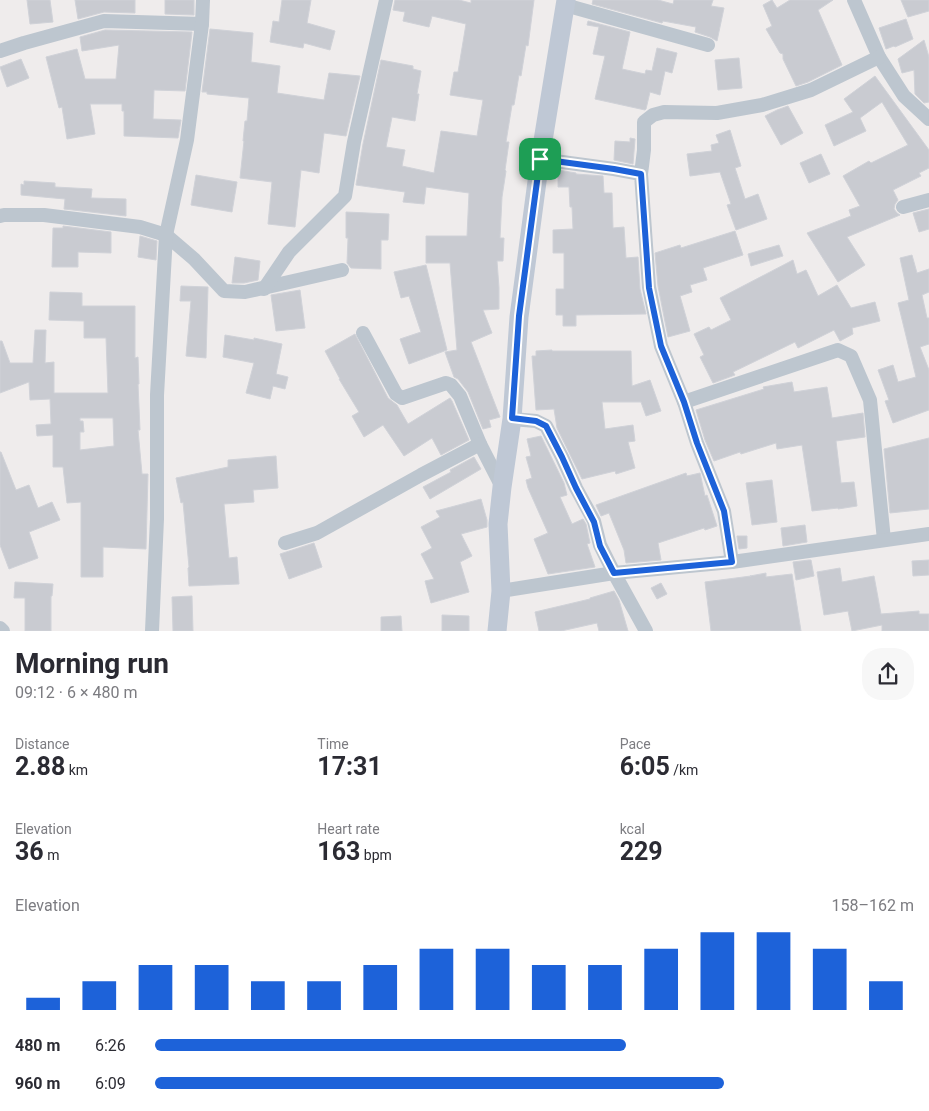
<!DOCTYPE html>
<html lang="en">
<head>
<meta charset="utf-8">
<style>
  body { margin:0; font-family:Roboto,sans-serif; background:#f7f7f7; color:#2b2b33; height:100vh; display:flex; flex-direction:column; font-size:19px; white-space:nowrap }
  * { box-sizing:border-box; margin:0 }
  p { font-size:16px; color:#7c7c81 }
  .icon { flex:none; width:28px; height:28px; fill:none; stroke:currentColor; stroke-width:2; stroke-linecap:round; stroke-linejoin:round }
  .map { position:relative; height:631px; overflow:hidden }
  .details { display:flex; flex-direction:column; background:#fff; flex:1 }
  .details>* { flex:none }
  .pin { position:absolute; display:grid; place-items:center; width:42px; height:42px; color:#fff; margin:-21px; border-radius:10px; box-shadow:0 2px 8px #0006 }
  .round { display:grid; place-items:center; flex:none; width:52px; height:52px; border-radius:20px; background:#f7f7f7 }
  .headline { display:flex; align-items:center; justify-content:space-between; height:85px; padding:0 15px }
  h1 { font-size:28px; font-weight:700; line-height:38px }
  .figures { display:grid; grid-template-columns:repeat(3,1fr); gap:8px; height:85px; padding:5px 15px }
  .figures div { display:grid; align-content:center }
  .figures b { font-size:25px; font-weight:700 }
  .figures small { font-size:14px; font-weight:400 }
  .figures p { font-size:14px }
  .chart { height:140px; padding:10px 15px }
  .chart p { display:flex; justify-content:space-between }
  .chart svg { width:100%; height:90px; margin-top:5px; stroke:#1d62d9; stroke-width:6 }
  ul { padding:0 15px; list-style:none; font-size:16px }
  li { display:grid; grid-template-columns:80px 60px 1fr; align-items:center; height:38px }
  li i { height:12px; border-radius:6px; background:#1d62d9 }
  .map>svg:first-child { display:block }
  .building { fill:#c9cbd1; stroke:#d0d2d8; fill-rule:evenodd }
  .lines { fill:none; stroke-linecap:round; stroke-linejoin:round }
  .minor { stroke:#bdc6cf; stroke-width:14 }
  .secondary { stroke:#bfc8d5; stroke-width:19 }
  .route-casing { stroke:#fff; stroke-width:10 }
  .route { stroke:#1d62d9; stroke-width:6 }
</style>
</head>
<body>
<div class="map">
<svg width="929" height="631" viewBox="0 0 929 631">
  <rect width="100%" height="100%" fill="#efecec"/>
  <!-- building -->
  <g class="building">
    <polygon points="27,0 50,0 53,22 30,24"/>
    <polygon points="75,0 135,0 135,13 104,12 78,19"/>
    <polygon points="165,0 194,0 194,15 165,14"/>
    <polygon points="282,0 311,0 307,23 335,31 330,50 304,43 303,48 270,42 273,21 279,22"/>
    <polygon points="395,0 459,0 471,3 471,0 534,0 528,46 526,45 521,76 519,75 514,105 512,105 506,142 509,142 505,170 506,171 502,197 500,238 504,238 503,261 497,261 499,288 499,309 483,310 492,333 471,342 500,417 489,420 491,427 483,429 468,392 458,379 454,377 445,352 457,350 450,263 426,263 426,236 467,236 469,193 426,187 424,204 403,202 405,192 356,185 363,144 381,60 413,66 413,69 421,71 417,94 419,94 415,121 392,117 386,147 405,150 402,166 434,173 441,131 477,136 483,100 450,95 454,72 458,72 466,24 432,16 429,27 403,21 405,12 393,10"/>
    <polygon points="593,0 658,0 673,4 674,0 713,0 711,6 724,8 717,41 710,37 695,32 696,27 663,21 662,23 592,4"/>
    <polygon points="772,0 777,8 790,0 833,0 818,10 842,65 808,82 796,86 783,59 783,54 780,53 766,29 772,26 763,5"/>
    <polygon points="901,0 929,0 929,11 908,17"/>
    <polygon points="906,19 913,39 895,47 894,46 886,49 879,28"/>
    <polygon points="588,21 630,32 622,69 645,74 646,70 652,71 657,48 677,53 672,73 665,71 660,95 650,92 646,109 645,110 595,99 605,56 593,54 599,27 587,25"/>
    <polygon points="210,29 253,33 251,62 280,66 277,93 324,100 329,73 360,76 346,136 324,133 319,173 301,170 295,227 268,224 272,182 240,178 244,141 243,141 245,121 247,121 249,98 207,94 207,92 202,92"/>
    <polygon points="105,30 192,32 185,91 154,90 153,119 181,120 178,138 124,136 124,111 122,111 122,104 90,104 95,134 67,139 62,107 59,108 46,57 77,49 85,79 116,79 119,45 82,51 80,37"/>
    <polygon points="924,40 929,57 929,102 924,103 915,94 914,70 902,73 898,59"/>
    <polygon points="739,58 742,88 718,90 715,60"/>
    <polygon points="21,59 29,78 7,87 0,67"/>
    <polygon points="875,76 929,150 929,168 919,173 921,176 893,190 898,200 895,204 894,209 897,213 900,215 847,237 865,265 838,282 807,233 851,216 849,210 860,206 843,176 869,161 871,163 908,145 882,102 860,118 866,131 834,146 825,125 853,112 844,99"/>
    <polygon points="788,106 803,133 781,145 765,116 777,110"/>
    <polygon points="730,130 741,166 735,168 745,199 758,194 767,219 736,230 727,205 731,204 720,172 690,176 687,154 712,151 711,145 719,143 716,135"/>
    <polygon points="630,138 635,139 633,164 614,160 615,141 630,142"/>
    <polygon points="821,154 830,174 809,183 800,163"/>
    <polygon points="558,170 576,173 576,174 603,176 604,193 612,193 613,228 624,227 626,258 638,257 640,289 646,314 576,315 576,326 563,326 563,315 556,315 556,289 564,289 564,253 553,253 553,230 573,229 572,207 570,207 569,187 558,187"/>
    <polygon points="196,175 237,182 232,212 191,205"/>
    <polygon points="24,181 55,183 55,187 92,189 91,198 126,199 126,216 64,209 65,199 21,195 21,184 24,185"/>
    <polygon points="929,209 929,229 919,232 913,213"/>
    <polygon points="346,212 389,214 388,240 381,240 381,269 351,268 347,263 348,238 346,238"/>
    <polygon points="63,226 111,232 111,253 78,252 78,267 52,267 53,228 63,228"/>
    <polygon points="735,231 743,255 703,268 707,280 690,285 692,292 680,296 690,331 668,337 658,286 655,253 680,245 681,248"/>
    <polygon points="140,236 157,241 156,260 138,257"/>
    <polygon points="779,245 783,256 751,266 748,254"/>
    <polygon points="912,255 917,273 929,269 929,292 922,295 927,318 929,318 929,344 920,347 929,370 929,410 893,423 885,401 889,400 878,370 893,365 898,382 916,377 898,303 909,300 900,258"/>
    <polygon points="235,257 260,261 258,280 244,283 232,283"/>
    <polygon points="793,260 797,274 806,270 818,296 837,285 851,308 875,302 880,321 852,328 853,334 840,341 834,330 798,348 795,342 733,372 735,375 713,383 700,357 704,355 694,334 709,327 711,330 731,320 720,298"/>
    <polygon points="426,265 447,350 409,364 400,339 421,332 409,296 401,298 394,272"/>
    <polygon points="181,286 208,287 206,358 186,356 191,301 180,301"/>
    <polygon points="300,290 305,328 276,331 271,295"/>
    <path d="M50 292 82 293V306H135V358L138 357 139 384H138L140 430H138L142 474H148L146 549 103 547V577H81V502L67 503 63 467H53V435L37 436 36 425 51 424 50 399 30 400 29 382 0 393V341H2L10 363H33L35 330H46L45 363 54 362V393H108L106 338H84V321L49 320ZM80 418H113L114 446 80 450V432H84L83 421H80Z"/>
    <polygon points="355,334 388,398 397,405 408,424 450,398 452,401 469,440 441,455 432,438 404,456 383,425 364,437 352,416 359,412 339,379 340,379 325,351"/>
    <polygon points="225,335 254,340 254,338 282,344 276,374 288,377 285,389 273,386 270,399 246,393 254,363 223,357"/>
    <polygon points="552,350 552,351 631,351 632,386 650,380 661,411 646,416 641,402 602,402 605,429 633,425 635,441 628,442 635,468 616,474 615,471 582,479 557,428 554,409 536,410 532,356 536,356 536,351"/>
    <polygon points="792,382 794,392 827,387 832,418 863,413 865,437 836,441 841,483 854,482 857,506 838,509 838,508 812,511 802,445 777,449 776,443 741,454 740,452 714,461 705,440 696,410 764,389 763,387"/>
    <polygon points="541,436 564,483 567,495 560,497 572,524 583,519 586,524 590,543 587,544 595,567 548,574 534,539 548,533 528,488 526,480 532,478 526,457 531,456 527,439"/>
    <polygon points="929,438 929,509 890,513 884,449"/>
    <polygon points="0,452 1,452 16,490 29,485 38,508 52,502 60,520 29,532 38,558 9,569 0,545"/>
    <polygon points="276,456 278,488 253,490 254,502 224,504 229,558 237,557 239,584 189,586 188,568 189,567 183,502 181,503 176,478 228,467 228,460"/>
    <polygon points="474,457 481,469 430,499 423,487 451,472 450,470"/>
    <polygon points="686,473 687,476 700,473 705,496 707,495 717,526 705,530 704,528 658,543 661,560 626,563 624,550 609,513 601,516 596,505"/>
    <polygon points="772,480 777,522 752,525 746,483"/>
    <polygon points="481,499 487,520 487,527 461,534 472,556 460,562 469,592 431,603 425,581 434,579 421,554 432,548 421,527 440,517 436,511"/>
    <polygon points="805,525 807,542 783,546 781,528"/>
    <polygon points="737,536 747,536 747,548 739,549"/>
    <polygon points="314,543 322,567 289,579 280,554"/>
    <polygon points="809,560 811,560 814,576 796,580 793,562"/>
    <polygon points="929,560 929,575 913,576 912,561"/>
    <polygon points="840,568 842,582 874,576 881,614 919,611 919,614 929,614 929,631 882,631 882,625 852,631 848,611 824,615 817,572"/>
    <polygon points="766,573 766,577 792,574 801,631 711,631 705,582 751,576 750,576"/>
    <polygon points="15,582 53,584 52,596 51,596 51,631 25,631 25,598 14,598"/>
    <polygon points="661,583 667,594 657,599 651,588"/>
    <polygon points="614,591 619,600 628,631 599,631 597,623 561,631 539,631 535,612 590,599 590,598"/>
    <polygon points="192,596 193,631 173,631 172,597"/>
    <polygon points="442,615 469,616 469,631 442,631"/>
    <polygon points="401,616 402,631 381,631 381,617"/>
  </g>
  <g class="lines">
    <!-- minor -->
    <g class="minor">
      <polyline points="854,0 879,57 904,96 929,119"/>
      <polyline points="565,5 708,45"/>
      <polyline points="0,51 24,43 104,21 202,24"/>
      <polyline points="540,159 614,169 641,174 649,287 661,346 684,402 697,443 724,511 732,562"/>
      <polyline points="641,174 644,150 644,122 653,115 664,112 717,113 762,105 811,90 879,57"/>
      <polyline points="903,207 929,200"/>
      <polyline points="0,216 4,215 44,215 140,227 166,235 194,259 224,291 245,292 342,270"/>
      <polyline points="264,289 289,252 345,196 354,142 386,0"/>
      <polyline points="363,333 396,394 402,398 446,383 451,385 460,396 480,444 502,487"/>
      <polyline points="684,402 838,350 851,356 870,400 884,540"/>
      <polyline points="512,419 536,421 546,426 562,457 576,488 594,521 600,545 614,573 646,631"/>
      <polyline points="285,543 317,533 421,475 480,444"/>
      <polyline points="501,591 614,573 732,562 929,534"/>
      <polyline points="0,628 3,631"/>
      <polyline points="152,631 157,519 157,395 166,235 187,140 202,24 203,0"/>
    </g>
    <!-- secondary -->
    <polyline class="secondary" points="497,631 501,591 498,524 502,487 512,419 519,317 540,159 566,0"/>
  </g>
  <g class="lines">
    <defs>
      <polygon id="route" points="540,159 614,169 641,174 649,288 661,346 684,402 697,443 724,511 732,562 614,573 600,546 594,522 576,488 562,457 546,426 536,421 512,418 519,316"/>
    </defs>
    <!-- route casing -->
    <use href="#route" class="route-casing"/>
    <!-- route -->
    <use href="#route" class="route"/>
  </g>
</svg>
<div class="pin" style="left:540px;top:159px;background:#1e9e55"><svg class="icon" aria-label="arrive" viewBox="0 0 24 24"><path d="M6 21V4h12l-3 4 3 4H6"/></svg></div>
</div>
<section class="details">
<div class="headline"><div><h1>Morning run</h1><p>09:12 · 6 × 480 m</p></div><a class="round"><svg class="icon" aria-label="share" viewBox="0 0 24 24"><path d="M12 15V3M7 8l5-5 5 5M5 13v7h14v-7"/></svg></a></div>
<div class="figures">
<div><p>Distance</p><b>2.88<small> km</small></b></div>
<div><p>Time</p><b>17:31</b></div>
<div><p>Pace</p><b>6:05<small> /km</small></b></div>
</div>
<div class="figures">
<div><p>Elevation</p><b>36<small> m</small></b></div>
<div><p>Heart rate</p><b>163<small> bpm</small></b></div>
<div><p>kcal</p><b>229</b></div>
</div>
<div class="chart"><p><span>Elevation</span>158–162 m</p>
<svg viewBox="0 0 160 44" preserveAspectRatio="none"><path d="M5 44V38M15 44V30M25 44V22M35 44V22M45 44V30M55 44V30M65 44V22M75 44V14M85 44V14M95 44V22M105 44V22M115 44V14M125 44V6M135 44V6M145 44V14M155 44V30"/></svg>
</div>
<ul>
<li><b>480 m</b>6:26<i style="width:62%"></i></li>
<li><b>960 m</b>6:09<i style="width:75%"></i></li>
</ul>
</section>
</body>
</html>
